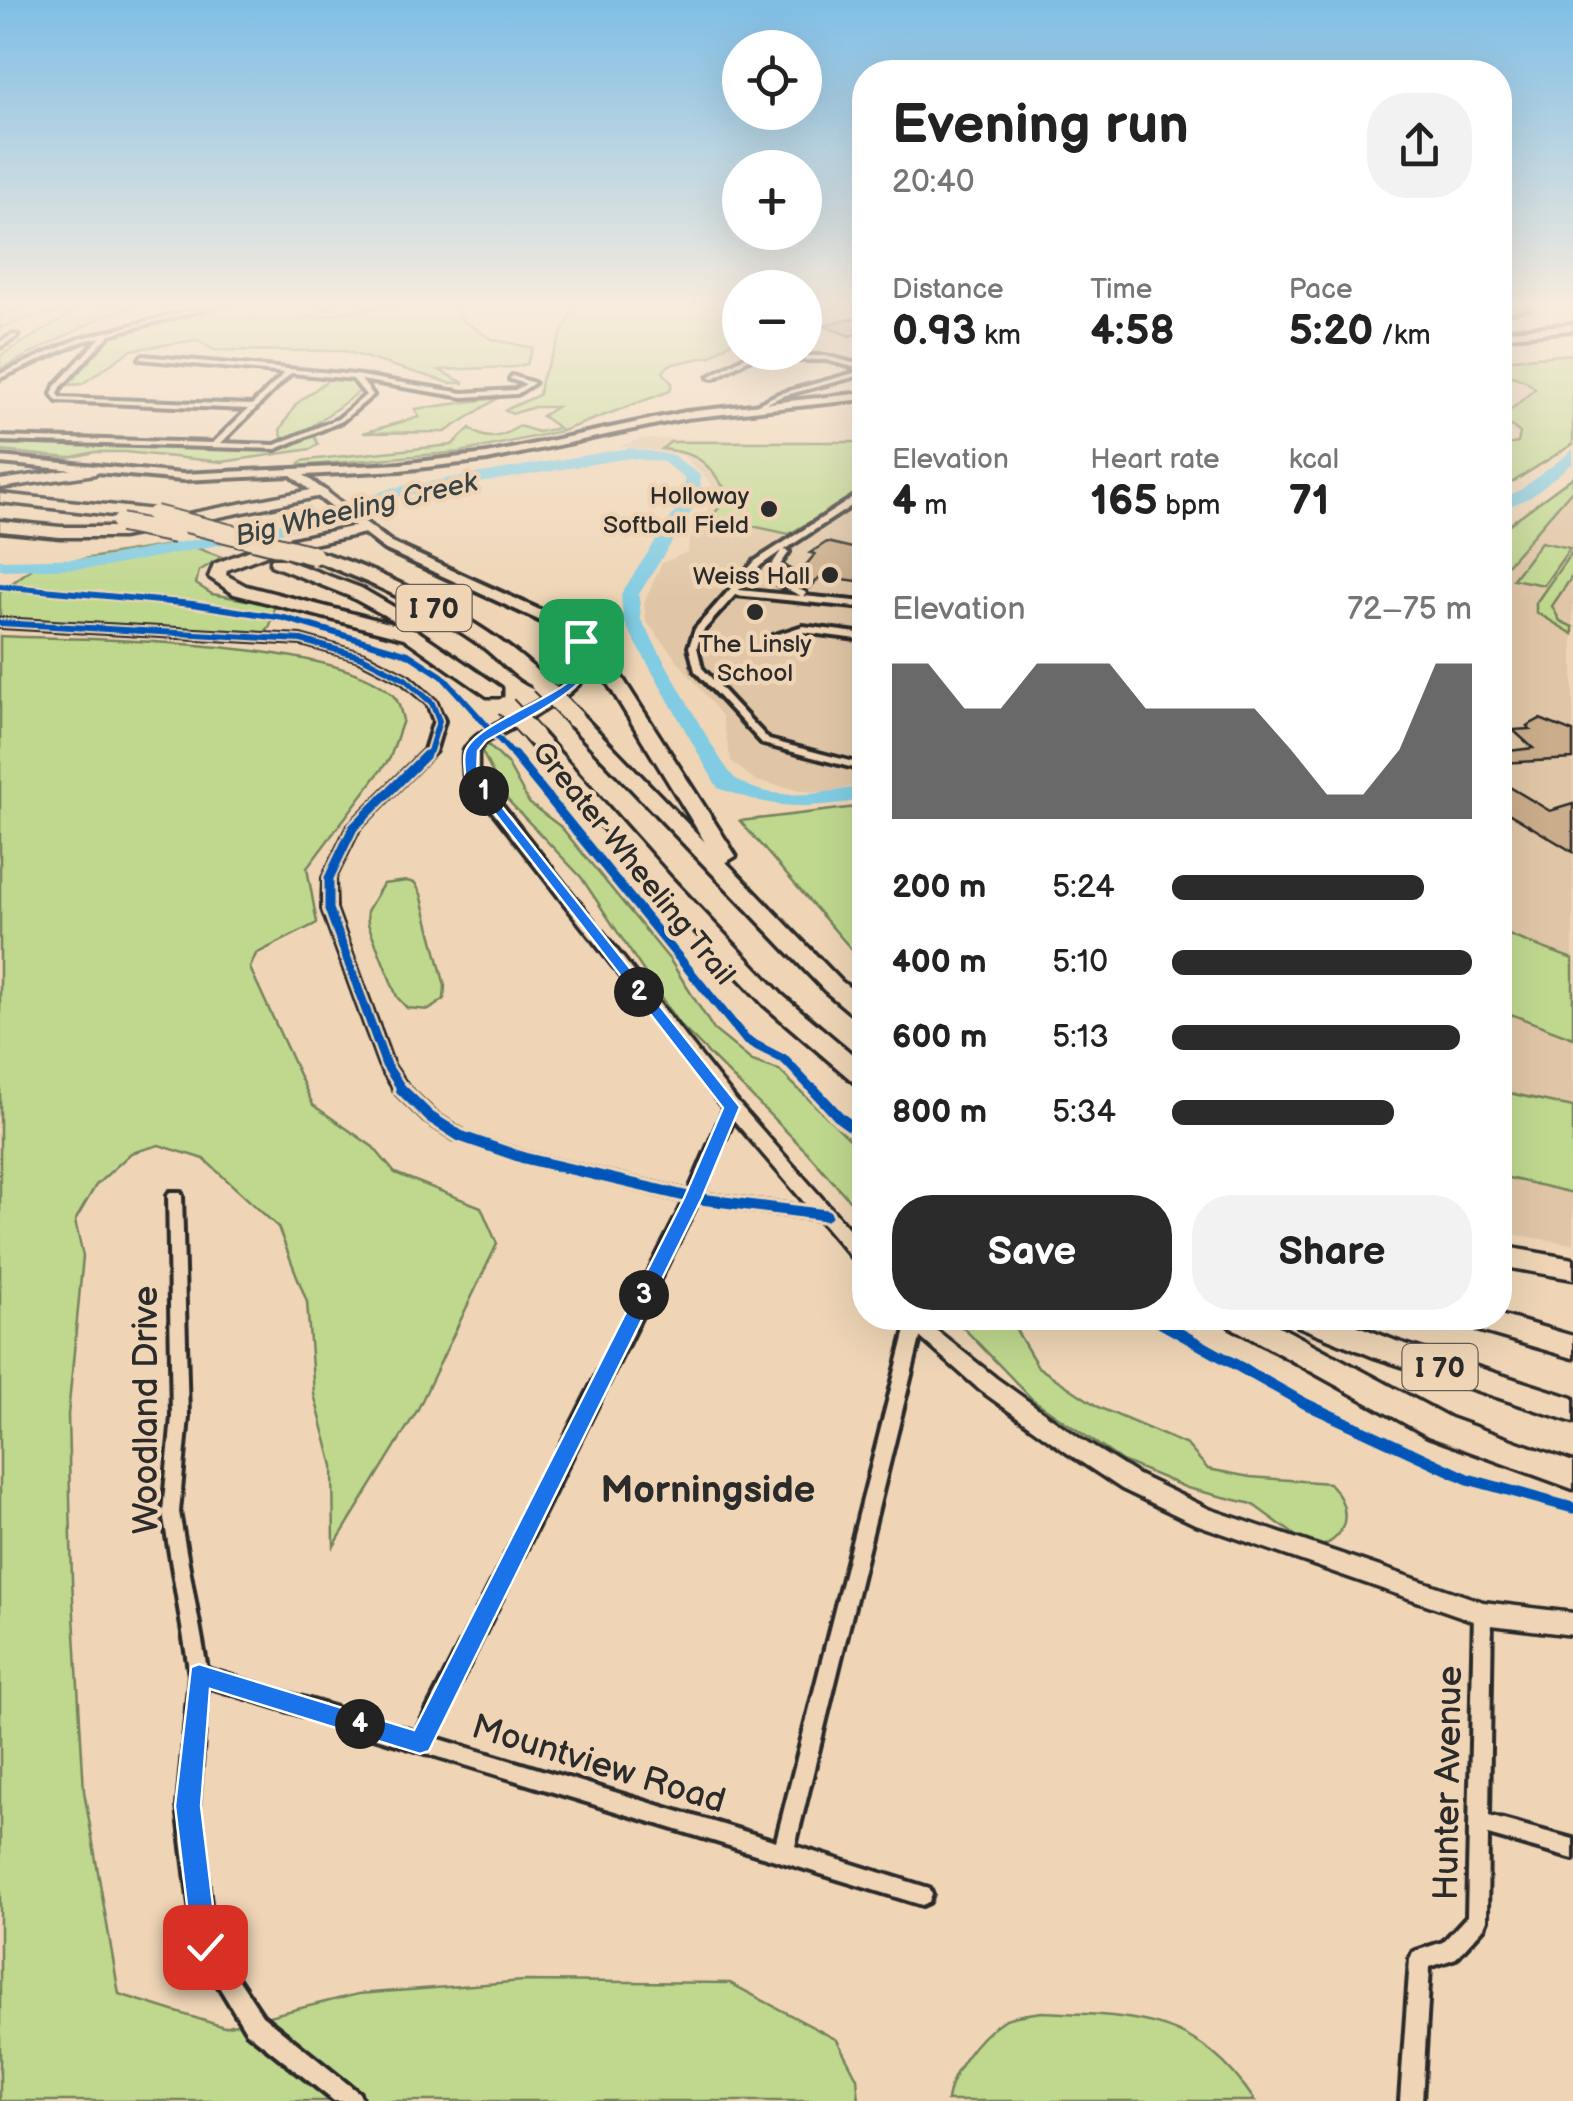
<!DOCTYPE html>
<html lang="en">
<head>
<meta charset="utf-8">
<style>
  body { margin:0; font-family:"Balsamiq Sans",sans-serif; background:#f2f2f2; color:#222; height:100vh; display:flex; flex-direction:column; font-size:38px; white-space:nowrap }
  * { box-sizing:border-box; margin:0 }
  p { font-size:32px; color:#767676 }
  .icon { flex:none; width:55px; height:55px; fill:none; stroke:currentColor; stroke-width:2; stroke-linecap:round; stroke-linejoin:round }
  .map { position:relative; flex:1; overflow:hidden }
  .details { position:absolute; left:852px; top:60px; width:660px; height:1270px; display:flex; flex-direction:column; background:#fff; border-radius:40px; box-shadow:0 10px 40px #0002 }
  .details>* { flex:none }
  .tools { position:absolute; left:722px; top:30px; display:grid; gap:20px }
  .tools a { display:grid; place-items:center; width:100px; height:100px; border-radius:50%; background:#fff; box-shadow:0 10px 40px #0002; font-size:50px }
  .pin { position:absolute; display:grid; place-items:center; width:85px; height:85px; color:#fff; margin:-42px; border-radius:20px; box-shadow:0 5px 15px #0006 }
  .km { position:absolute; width:50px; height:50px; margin:-25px; border-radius:50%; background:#222; color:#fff; font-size:28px; line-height:50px; text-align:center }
  .round { display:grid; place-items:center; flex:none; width:105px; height:105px; border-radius:40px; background:#f2f2f2 }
  .overview { display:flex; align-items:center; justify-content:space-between; height:170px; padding:0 40px }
  h1 { font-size:55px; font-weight:800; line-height:75px }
  .figures { display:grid; grid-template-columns:repeat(3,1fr); gap:15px; height:170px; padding:10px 40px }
  .figures div { display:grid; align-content:center }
  .figures b { font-size:42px; font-weight:800 }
  .figures small { font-size:28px; font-weight:400 }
  .figures p { font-size:28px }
  .chart { height:280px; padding:20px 40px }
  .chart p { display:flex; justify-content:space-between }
  .chart svg { width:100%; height:180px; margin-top:10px; fill:#2b2b2b; opacity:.7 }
  .cta { display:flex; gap:20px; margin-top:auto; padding:20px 40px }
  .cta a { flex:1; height:115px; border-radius:40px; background:#2b2b2b; color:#fff; font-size:40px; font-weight:800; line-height:115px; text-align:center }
  .cta a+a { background:#f2f2f2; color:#222 }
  ul { padding:0 40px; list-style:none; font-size:32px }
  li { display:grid; grid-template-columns:160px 120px 1fr; align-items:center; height:75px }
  li i { height:25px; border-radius:12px; background:#2b2b2b }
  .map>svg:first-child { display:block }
  .built { fill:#e0c6a6 }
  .green { fill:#bfd88e; stroke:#75825c; stroke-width:2.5 }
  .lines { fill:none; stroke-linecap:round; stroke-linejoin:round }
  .river { fill:#81cce2; fill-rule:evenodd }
  .building { fill:#cbad8b; stroke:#2b2b2b; stroke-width:2.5 }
  .minor-casing { stroke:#2b2b2b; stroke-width:8 }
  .tertiary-casing { stroke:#2b2b2b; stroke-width:7 }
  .primary-casing { stroke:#2b2b2b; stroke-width:8 }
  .motorway-casing { stroke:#2b2b2b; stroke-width:7 }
  .minor { fill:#efd5b6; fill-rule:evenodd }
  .tertiary { fill:#efd5b6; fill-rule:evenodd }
  .primary { fill:#efd5b6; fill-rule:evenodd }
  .motorway { fill:#efd5b6; fill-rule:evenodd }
  .motorway-bridge-casing { stroke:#2b2b2b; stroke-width:22; stroke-linecap:butt }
  .motorway-bridge { stroke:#efd5b6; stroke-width:18 }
  .cycleway-far2-casing { stroke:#efd5b6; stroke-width:10 }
  .cycleway-far1-casing { stroke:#efd5b6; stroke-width:14 }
  .cycleway-casing { stroke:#efd5b6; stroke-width:18 }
  .cycleway-far2 { stroke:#0057b8; stroke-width:6 }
  .cycleway-far1 { stroke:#0057b8; stroke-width:9 }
  .cycleway { stroke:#0057b8; stroke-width:11 }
  .route { fill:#1a73e8; stroke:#fff; stroke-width:2.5 }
  .poi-dot { fill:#2b2b2b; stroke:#efd5b6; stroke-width:4 }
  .labels { text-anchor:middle; stroke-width:9; stroke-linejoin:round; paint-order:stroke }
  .far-poi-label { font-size:25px; fill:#2b2b2b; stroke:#efd5b6; text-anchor:end }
  .far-water-label { font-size:28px; font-style:italic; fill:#384346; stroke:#efd5b6 }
  .shield { fill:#efd5b6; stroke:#665e55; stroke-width:2.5 }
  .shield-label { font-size:28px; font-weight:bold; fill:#2b2b2b }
  .street-label { font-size:30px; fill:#2b2b2b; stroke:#efd5b6 }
  .near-street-label { font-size:35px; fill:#2b2b2b; stroke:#efd5b6 }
  .near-neighbourhood-label { font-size:38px; font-weight:bold; fill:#2b2b2b; stroke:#efd5b6 }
</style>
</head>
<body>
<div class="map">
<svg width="1573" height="2101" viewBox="0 0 1573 2101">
  <rect width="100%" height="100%" fill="#efd5b6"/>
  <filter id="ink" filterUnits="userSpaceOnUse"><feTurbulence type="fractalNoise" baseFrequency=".01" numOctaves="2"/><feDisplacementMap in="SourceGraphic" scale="20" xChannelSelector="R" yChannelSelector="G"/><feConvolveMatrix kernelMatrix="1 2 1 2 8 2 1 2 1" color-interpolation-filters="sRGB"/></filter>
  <g filter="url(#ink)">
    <!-- built -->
    <g class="built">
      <polygon points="640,439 865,441 865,784 824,793 805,791 756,781 731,761 722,716 646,621 644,603 662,563 688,552 689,540 713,500 712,484 682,455 620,446"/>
      <polygon points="1573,489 1573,1244 1500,1232 1500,614 1503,611 1500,573"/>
    </g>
    <!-- green -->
    <g class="green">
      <polygon points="32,307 139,307 107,315 0,369 0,356 74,312 43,314 0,328 0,314"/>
      <polygon points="217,307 333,307 299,320 363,309 460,307 460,318 491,339 533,348 527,364 515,367 439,370 464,383 450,383 344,351 214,350 197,340 131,350 82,384 69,385 101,343 118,332"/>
      <path d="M574 307H738L736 338 711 356 669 365 663 372 672 383 670 391 562 431 461 452 298 466 302 461 316 459 452 445 470 428C486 443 503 437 519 426L538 432 559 428 542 416 556 407H534L512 414 505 410 539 395 541 380Z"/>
      <polygon points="1573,354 1573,444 1500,490 1500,446 1518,443 1520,433 1501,418 1535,389 1526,381 1500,372 1500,360"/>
      <polygon points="333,376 352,380 359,392 310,428 318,444 311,449 222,462 125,452 95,452 69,458 0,451 0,444 285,447 280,430 296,404"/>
      <polygon points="498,398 445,432 363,433 419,417 415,409"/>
      <path d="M670 442H865V489L789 534 711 517 730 496C706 463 704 454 662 449Z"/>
      <polygon points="1573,477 1573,489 1500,573 1500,531"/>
      <polygon points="1541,542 1570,548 1544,585 1513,579"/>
      <polygon points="170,545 197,548 222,557 199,571 196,584 212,594 275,605 270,626 263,634 0,622 0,592 34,567"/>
      <polygon points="1573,550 1573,575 1552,606 1560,621 1573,627 1573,634 1536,612 1536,603"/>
      <path d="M0 636C77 640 351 638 396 699 400 705 401 713 403 720L390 758 307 868 317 923 256 954 250 968 313 1105 373 1147 395 1173 481 1207 497 1244 417 1411 334 1546 333 1466 314 1394 307 1302 278 1227 204 1159 159 1145 131 1153 96 1185 75 1221 83 1256 68 1415 72 1580 84 1791 119 1994 224 2027 358 1994 524 1981 730 1983 837 2040 857 2078 859 2101H0Z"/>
      <polygon points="486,743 507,763 529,803 561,827 670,960 714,1030 752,1061 779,1070 865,1154 865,1218 806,1151 678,1023 581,877 503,795 479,745"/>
      <polygon points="865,806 865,965 740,821"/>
      <polygon points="407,881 415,883 421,894 445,986 444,999 429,1010 407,1008 397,997 368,924 367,911 383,884"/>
      <polygon points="1500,932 1573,959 1573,1038 1500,1010"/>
      <polygon points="1500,1091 1573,1107 1573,1193 1500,1176"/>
      <path d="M954 1318H1009L1038 1367 1100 1408 1187 1445 1208 1469 1250 1477 1329 1483C1354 1509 1349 1539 1314 1549L1252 1504 1187 1488 1122 1461 1032 1399Z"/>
      <path d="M1042 2012C1137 2016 1197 2015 1255 2101H947C950 2073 978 2037 1002 2021 1012 2015 1030 2014 1042 2012Z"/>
    </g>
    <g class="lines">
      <!-- river -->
      <g class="river">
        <path d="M629 448 673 455 700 475 701 496 639 594 641 620C656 644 722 770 736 779 774 805 824 792 865 786V800C802 809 779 810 718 788L715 783 623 620 621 594 685 496 684 477 663 462 629 458 395 497 315 526 100 568 0 570V560L100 558 311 517 391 488Z"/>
        <polygon points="1573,450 1573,463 1531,497 1500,510 1500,499 1519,491"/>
      </g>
    </g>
    <!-- building -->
    <g class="building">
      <polygon points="856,318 865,321 865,332 850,336 822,325"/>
      <polygon points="827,542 865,551 865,571 857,581 821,576 810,588 792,582 815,554 810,553"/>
      <polygon points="1540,719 1573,732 1573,759 1500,763 1500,752 1533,748 1513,730 1530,729 1527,726"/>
      <polygon points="1508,786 1550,811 1573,804 1573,852 1500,808 1500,789"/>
    </g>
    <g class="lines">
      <defs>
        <g id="minor">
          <path d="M203 307H212L110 334 61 387 58 394 61 398 252 405 285 373 140 359 142 356 355 375 463 393 515 390 526 384 510 379 512 376 534 383 517 394 463 397 361 380 373 395 342 421 276 449 0 441V437L213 443 248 409 57 401 52 394 55 386 101 337 83 341 0 378V374L79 339ZM291 373 353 379 366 395 338 419 275 445 221 443Z"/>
          <polygon points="1518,307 1531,307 1500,313 1500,309"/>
          <polygon points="13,335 18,336 0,347 0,342"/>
          <polygon points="753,352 762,352 714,378 709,377"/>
          <polygon points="764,352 774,352 784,356 826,356 865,366 865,370 826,360 783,360"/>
          <polygon points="865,370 865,374 782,396 757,408 752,407 778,394"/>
          <path d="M862 492H865V497L784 550 789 552 780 565 791 573 787 584 805 592 806 594 803 596 865 602V608L735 595 702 632 697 647 702 668 769 740 865 765V771L763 744 695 671 689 647 695 629 755 561ZM781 551 771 566 783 574 779 585 801 596 739 590 761 565Z"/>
          <polygon points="0,620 301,637 365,655 408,677 435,701 444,721 435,751 358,829 334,878 335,909 392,1065 407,1087 435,1114 465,1133 527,1154 689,1192 725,1107 727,1104 737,1104 739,1107 701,1194 826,1210 831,1212 833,1215 831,1218 826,1220 697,1203 433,1737 776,1841 907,1326 910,1322 915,1320 920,1322 923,1326 795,1846 929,1888 932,1895 929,1902 922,1905 207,1686 198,1806 215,1944 262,2015 359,2093 362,2101 334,2101 246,2031 195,1947 178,1806 190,1675 163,1512 172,1417 168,1195 170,1192 180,1192 182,1195 188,1417 179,1512 207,1669 416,1732 685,1201 524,1162 455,1139 425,1120 397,1093 380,1065 323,909 324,878 349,826 425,750 434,721 428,704 402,681 359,659 301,643 0,626"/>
          <polygon points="803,626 865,634 865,640 803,632 776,639 772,636"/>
          <polygon points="1483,1605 1489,1608 1492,1613 1489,1816 1573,1839 1573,1859 1488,1835 1487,1920 1484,1927 1456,1958 1430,1967 1422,2101 1400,2101 1410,1959 1413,1952 1443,1942 1467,1916 1474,1613 1477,1608"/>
        </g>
        <g id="tertiary">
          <path d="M581 638 587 642 594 658C589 694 516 725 486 742L478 751V775L738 1103 865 1247V1267L858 1265 726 1111 464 775C464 768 462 757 464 751 476 720 575 700 582 658L575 642Z"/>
          <polygon points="898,1318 921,1318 996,1378 1082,1440 1138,1475 1209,1509 1483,1602 1573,1613 1573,1635 1483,1624 1193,1523 1122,1489 1066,1452 980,1390"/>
        </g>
        <g id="primary">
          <polygon points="1573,324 1573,330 1500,337 1500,331"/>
          <polygon points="865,393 865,399 686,418 487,460 400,470 304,475 392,543 553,616 586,638 588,641 581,645 543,622 384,549 291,475 182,480 0,463 0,457 182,474 400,464 487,454 686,412"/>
        </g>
        <g id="motorway">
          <polygon points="90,467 97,471 95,474 0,488 0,480"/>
          <polygon points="321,488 328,492 326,495 122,537 60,537 0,531 0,521 60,527 122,527"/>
          <polygon points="0,494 155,510 163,515 155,520 0,502"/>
          <polygon points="365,524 373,529 370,532 271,553 227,570 226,575 246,586 416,630 501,688 501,696 487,696 404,638 234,594 209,577 214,564 261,546"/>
          <path d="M313 550C384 570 501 628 549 684L546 688C526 691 499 659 483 647 429 608 369 581 307 558L305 555Z"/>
          <polygon points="271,559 283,559 361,588 423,624 408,628 349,596 271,565"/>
          <polygon points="581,636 587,637 616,668 736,856 726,862 841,981 865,1000 865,1019 856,1017 825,991 567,722 567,714 581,714 705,842 600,671 572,641"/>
          <polygon points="534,730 541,732 671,878 782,995 865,1065 865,1086 856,1084 764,1005 655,888 527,740 527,732"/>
          <polygon points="1500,1246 1573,1259 1573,1279 1500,1266"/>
          <polygon points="1500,1315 1573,1336 1573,1358 1463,1326 1459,1318"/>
          <polygon points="1225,1318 1264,1318 1450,1418 1573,1462 1573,1489 1428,1436 1229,1326"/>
          <polygon points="1294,1318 1338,1318 1396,1341 1573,1398 1573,1422 1374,1357 1298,1326"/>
        </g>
      </defs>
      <!-- minor casing -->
      <use href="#minor" class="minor-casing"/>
      <!-- tertiary casing -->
      <use href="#tertiary" class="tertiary-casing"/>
      <!-- primary casing -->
      <use href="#primary" class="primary-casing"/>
      <!-- motorway casing -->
      <use href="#motorway" class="motorway-casing"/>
      <!-- minor -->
      <use href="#minor" class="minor"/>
      <!-- tertiary -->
      <use href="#tertiary" class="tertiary"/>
      <!-- primary -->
      <use href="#primary" class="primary"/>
      <!-- motorway -->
      <use href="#motorway" class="motorway"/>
      <defs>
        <g id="motorway-bridge">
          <polyline points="155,515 313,555"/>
          <polyline points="121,523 175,534"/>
          <polyline points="540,684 574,718"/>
          <polyline points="506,706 534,736"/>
        </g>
      </defs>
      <!-- motorway-bridge casing -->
      <use href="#motorway-bridge" class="motorway-bridge-casing"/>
      <!-- motorway-bridge -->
      <use href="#motorway-bridge" class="motorway-bridge"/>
      <defs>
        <g id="cycleway-far2">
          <polyline points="0,586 192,604 284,618 408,654 442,676 516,758"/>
          <polyline points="0,623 301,640 362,657 405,679 432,703 439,721 430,751 423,758"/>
        </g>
        <g id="cycleway-far1">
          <polyline points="514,755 746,1040 785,1060 815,1092"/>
          <polyline points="404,1092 386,1065 329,909 329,878 353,828 426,755"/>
        </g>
        <g id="cycleway">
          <polyline points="401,1089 430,1117 460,1136 524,1158 693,1198 826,1215"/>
          <polyline points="813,1089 840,1118 865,1136"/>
          <polyline points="1152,1318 1306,1404 1468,1479 1573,1508"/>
        </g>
      </defs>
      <!-- cycleway-far2 casing -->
      <use href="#cycleway-far2" class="cycleway-far2-casing"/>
      <!-- cycleway-far1 casing -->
      <use href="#cycleway-far1" class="cycleway-far1-casing"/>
      <!-- cycleway casing -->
      <use href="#cycleway" class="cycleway-casing"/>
      <!-- cycleway-far2 -->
      <use href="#cycleway-far2" class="cycleway-far2"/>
      <!-- cycleway-far1 -->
      <use href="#cycleway-far1" class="cycleway-far1"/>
      <!-- cycleway -->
      <use href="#cycleway" class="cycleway"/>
    </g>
  </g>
  <!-- sky -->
  <linearGradient id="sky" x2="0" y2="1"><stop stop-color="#7fbee6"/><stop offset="0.51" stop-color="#f8ecde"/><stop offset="1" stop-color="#f8ecde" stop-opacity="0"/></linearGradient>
  <rect width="1573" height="601" fill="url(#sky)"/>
  <!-- route -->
  <path class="route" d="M581 638 595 659C589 690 513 725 486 741L478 751 477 775 740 1107 702 1198 429 1751 420 1754 210 1689 201 1806 218 1947 214 1956 205 1960 196 1956 192 1947 175 1806 191 1667 199 1664 414 1730 684 1198 723 1108 465 775C465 769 463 758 465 752 475 720 579 693 583 663 584 656 578 648 575 641Z"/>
  <!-- markers -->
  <g class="poi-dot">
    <circle cx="769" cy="509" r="10"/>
    <circle cx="830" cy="575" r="10"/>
    <circle cx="755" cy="612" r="10"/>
  </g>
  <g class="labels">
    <!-- far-poi labels -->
    <g class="far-poi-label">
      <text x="749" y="504">Holloway<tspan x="749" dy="29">Softball Field</tspan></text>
      <text x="810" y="584">Weiss Hall</text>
      <text x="755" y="652" text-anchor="middle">The Linsly<tspan x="755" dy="29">School</tspan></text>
    </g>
    <!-- far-water labels -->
    <g class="far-water-label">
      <text transform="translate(356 508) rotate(-13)" y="10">Big Wheeling Creek</text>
    </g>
    <!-- shield labels -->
    <g class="shield">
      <rect x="396.5" y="585" width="75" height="46" rx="8"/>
      <rect x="1402.5" y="1344" width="75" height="46" rx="8"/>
    </g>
    <g class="shield-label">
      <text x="434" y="618">I 70</text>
      <text x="1440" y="1377">I 70</text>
    </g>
    <!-- street labels -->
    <g class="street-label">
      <text transform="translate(634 863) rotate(51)" y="10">Greater Wheeling Trail</text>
    </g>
    <!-- near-street labels -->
    <g class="near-street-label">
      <text transform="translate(145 1410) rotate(-90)" y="12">Woodland Drive</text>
      <text transform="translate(599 1763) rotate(17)" y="12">Mountview Road</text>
      <text transform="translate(1447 1783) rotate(-89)" y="12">Hunter Avenue</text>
    </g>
    <!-- near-neighbourhood labels -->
    <g class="near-neighbourhood-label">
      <text x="708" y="1502">Morningside</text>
    </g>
  </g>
</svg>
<div class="tools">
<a><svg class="icon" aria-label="locate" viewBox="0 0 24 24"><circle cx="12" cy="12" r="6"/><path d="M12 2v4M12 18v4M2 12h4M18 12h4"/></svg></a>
<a>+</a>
<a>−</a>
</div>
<div class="pin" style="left:581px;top:641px;background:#1e9e55"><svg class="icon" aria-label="arrive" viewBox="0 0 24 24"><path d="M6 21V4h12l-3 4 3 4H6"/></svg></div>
<div class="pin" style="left:205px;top:1947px;background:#d93025"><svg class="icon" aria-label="check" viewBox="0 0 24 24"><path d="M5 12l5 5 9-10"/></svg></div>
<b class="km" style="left:484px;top:791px">1</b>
<b class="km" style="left:639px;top:992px">2</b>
<b class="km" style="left:644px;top:1295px">3</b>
<b class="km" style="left:360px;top:1724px">4</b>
<section class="details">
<div class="overview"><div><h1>Evening run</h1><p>20:40</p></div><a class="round"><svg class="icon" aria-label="share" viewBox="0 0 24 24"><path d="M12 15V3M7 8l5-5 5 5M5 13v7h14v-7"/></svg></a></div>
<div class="figures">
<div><p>Distance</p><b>0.93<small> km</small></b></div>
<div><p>Time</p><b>4:58</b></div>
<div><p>Pace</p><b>5:20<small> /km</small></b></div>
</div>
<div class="figures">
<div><p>Elevation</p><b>4<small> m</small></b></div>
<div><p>Heart rate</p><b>165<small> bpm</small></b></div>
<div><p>kcal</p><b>71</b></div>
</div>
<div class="chart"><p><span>Elevation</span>72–75 m</p>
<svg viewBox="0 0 160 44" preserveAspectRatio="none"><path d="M0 44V6L10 6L20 17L30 17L40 6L50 6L60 6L70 17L80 17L90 17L100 17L110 27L120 38L130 38L140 27L150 6L160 6V44z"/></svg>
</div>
<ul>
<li><b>200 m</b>5:24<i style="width:84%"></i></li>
<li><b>400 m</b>5:10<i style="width:100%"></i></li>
<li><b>600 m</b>5:13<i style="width:96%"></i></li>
<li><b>800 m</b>5:34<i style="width:74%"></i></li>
</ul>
<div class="cta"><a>Save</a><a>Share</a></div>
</section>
</div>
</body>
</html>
